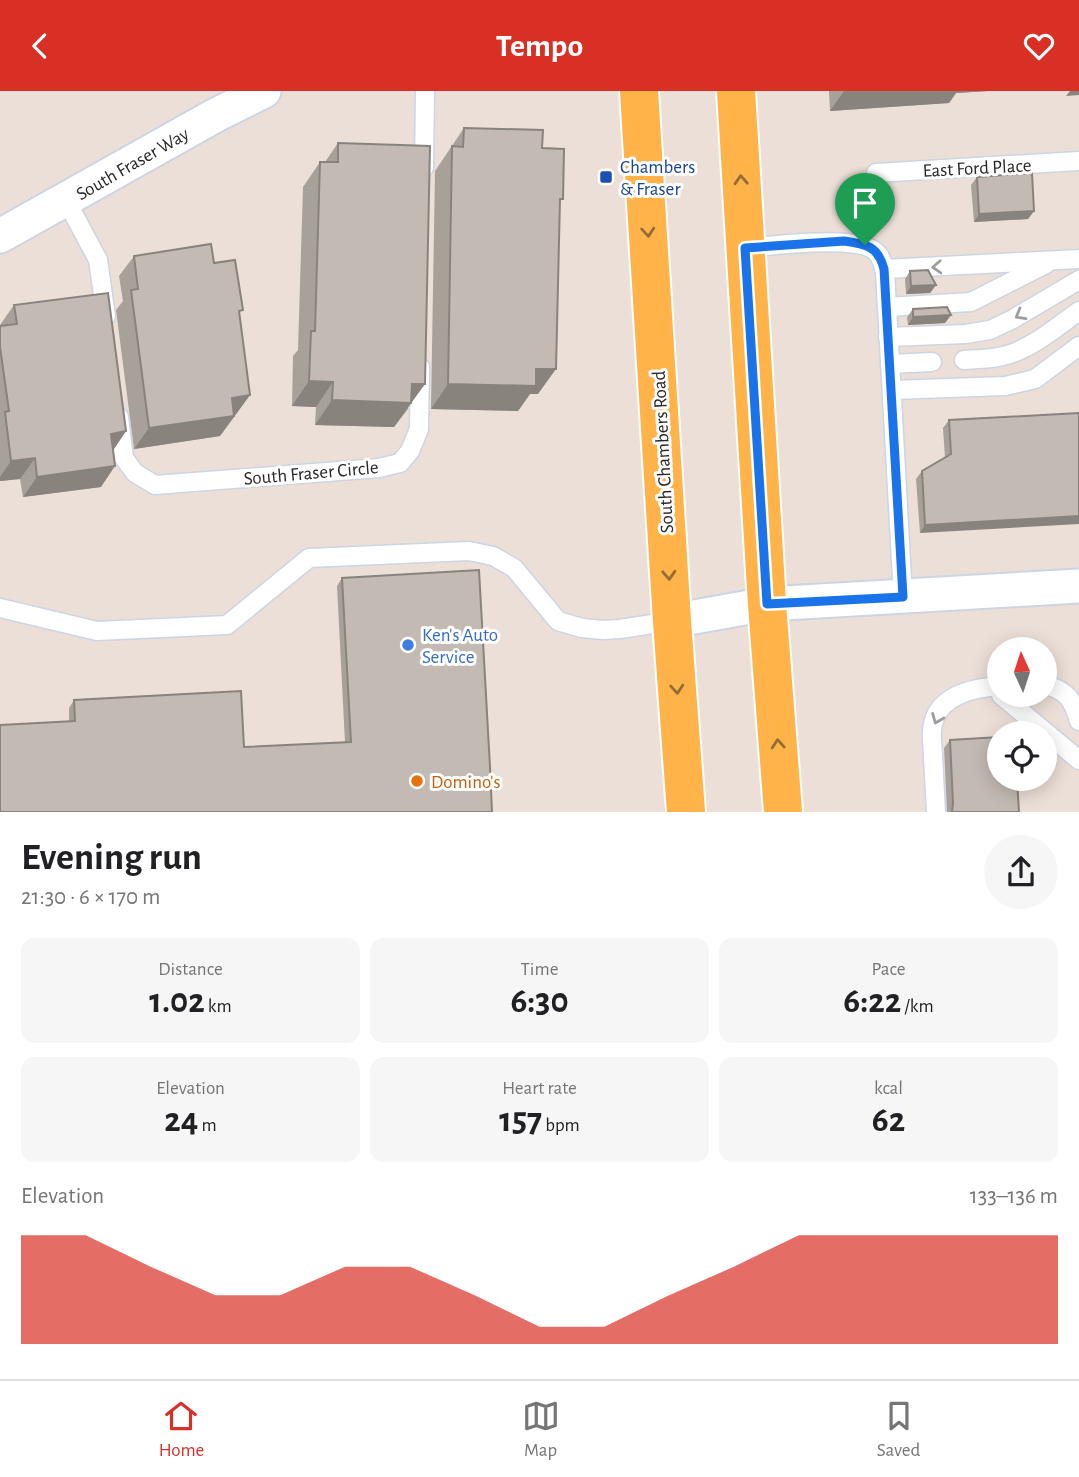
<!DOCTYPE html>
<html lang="en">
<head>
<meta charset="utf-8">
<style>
  body { margin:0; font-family:"Alegreya Sans",sans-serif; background:#f6f6f6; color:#202124; height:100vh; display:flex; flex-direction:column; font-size:26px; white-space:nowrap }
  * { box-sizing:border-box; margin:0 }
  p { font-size:23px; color:#757577 }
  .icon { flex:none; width:38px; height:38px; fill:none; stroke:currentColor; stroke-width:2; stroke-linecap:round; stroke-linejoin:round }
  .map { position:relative; height:721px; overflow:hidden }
  .sheet { display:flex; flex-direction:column; background:#fff; flex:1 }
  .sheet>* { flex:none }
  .needle { width:46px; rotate:357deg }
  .fabs { position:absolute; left:987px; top:546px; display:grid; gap:14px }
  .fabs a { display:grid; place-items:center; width:70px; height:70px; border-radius:50%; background:#fff; box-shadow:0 4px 18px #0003; font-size:35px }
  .pin { position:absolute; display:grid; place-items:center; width:60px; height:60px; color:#fff; margin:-72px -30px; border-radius:50% 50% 50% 0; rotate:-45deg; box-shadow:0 0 7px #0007 }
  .pin .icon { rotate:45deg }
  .round { display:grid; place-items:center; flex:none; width:74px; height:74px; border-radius:37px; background:#f6f6f6 }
  .headline { display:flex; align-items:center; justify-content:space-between; height:119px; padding:0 21px }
  h1 { font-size:38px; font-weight:700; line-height:52px }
  .metrics { display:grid; grid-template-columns:repeat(3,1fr); gap:10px; height:119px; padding:7px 21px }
  .metrics div { display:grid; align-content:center; border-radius:14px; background:#f6f6f6; text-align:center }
  .metrics b { font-size:35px; font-weight:700 }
  .metrics small { font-size:19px; font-weight:400 }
  .metrics p { font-size:19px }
  .chart { height:196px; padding:14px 21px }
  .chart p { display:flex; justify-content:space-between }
  .chart svg { width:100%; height:126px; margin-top:7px; fill:#d93025; opacity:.7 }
  header { display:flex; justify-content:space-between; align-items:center; height:91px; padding:0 21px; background:#d93025; color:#fff; font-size:32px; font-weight:700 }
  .tabs { display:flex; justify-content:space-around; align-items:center; height:98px; border-top:2px solid #e0e0e0; background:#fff; font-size:19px; color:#757577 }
  .tabs a { display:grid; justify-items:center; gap:4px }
  .tabs .current { color:#d93025 }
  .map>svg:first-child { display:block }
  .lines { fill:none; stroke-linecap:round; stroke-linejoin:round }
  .lane-casing { stroke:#ccd5e3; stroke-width:21 }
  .street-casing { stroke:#ccd5e3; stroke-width:37 }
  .primary-casing { stroke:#fff; stroke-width:42 }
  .lane { stroke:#fff; stroke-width:18 }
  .street { stroke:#fff; stroke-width:33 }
  .primary { stroke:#ffb349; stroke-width:38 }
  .wall { fill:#a8a19a }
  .shaded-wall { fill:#88837d }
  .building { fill:#c3bbb3; stroke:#88837d; stroke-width:2 }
  .oneway { stroke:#936d38 }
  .oneway2 { stroke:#9e9e9e }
  .route-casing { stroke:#fff; stroke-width:14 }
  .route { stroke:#1a73e8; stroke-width:9 }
  .transit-dot { fill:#1a4fb4; stroke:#fff; stroke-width:2.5 }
  .shop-dot { fill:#3f7fe0; stroke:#fff; stroke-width:2.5 }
  .food-dot { fill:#e8710a; stroke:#fff; stroke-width:2.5 }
  .labels { text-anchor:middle; stroke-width:6; stroke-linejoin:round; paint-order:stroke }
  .street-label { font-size:19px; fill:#272727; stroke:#fff }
  .transit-label { font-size:19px; fill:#164399; stroke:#fff; text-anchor:start }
  .shop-label { font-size:19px; fill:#366cbe; stroke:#fff; text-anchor:start }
  .food-label { font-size:19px; fill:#c56008; stroke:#fff; text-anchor:start }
</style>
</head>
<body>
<header><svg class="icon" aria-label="back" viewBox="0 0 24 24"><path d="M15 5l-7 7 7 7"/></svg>Tempo<svg class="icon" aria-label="heart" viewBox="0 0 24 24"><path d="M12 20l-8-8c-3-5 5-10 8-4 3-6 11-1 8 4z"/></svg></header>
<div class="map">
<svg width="1079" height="721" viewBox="0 0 1079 721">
  <rect width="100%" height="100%" fill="#ecdfd7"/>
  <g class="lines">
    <defs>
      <g id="lane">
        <polyline points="424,77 425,0"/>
        <polyline points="876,82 1079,70"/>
        <polyline points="66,109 98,169 106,225"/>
        <path d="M745 157C771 155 862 142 878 163 888 176 885 200 887 216L903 506"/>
        <polyline points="884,178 1079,168"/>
        <polyline points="887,216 971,211 1046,173"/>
        <polyline points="888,246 966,243 990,239 1013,228 1079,189"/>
        <path d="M964 269C980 268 998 268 1013 262 1037 253 1058 235 1079 220"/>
        <polyline points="890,273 932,271"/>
        <polyline points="892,299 1005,295 1035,288 1079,255"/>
        <polyline points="119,326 124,367 135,382 155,394 379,377 400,372 410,360 419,338 420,276"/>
        <polyline points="0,517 97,540 227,534 309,467 469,460 493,465 514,477 558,530 582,537 603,539 620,538 672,530"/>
        <path d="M1045 594C1067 599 1073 609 1079 630"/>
        <polyline points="1001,604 1079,669"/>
        <path d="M936 721C935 703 934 684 933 666 933 657 931 647 932 639 935 605 972 597 999 595"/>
      </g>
      <g id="street">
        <polyline points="0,145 216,24 264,0"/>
        <polyline points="672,530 767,513 1079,495"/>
      </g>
      <g id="primary">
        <polyline points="639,0 672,530 686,721"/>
        <polyline points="736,0 767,513 783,721"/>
      </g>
    </defs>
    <!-- lane casing -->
    <use href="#lane" class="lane-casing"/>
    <!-- street casing -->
    <use href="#street" class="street-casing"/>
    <!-- primary casing -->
    <use href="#primary" class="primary-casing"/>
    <!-- lane -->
    <use href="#lane" class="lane"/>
    <!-- street -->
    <use href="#street" class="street"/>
    <!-- primary -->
    <use href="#primary" class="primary"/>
  </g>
  <!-- wall -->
  <g class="wall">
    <polygon points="829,0 989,0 956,2 949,12 830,20"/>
    <polygon points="464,37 542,57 560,113 538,303 530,303 518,320 431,318 435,80"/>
    <polygon points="338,52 408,318 394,336 315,334 316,316 292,315 293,265 298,259 303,96 320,71 325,71"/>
    <polygon points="977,86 1034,120 1028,128 974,131 971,94"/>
    <polygon points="134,165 214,172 240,225 250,304 220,345 134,358 116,219 123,210 119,185"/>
    <polygon points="910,180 936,194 930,202 906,203 905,188"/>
    <polygon points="14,214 126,340 113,359 101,396 23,406 20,388 0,390 0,234"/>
    <polygon points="913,218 951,224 945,232 908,234 907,226"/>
    <polygon points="1079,322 920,442 916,388 922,380 945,367 943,337 949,329"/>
    <polygon points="342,487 490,704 69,630 69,617 74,609 244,656 345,651 337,495"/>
    <polygon points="950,649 1019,721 947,721 944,657"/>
  </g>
  <!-- shaded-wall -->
  <g class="shaded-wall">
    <polygon points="844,0 989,0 956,2 949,12 830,20"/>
    <polygon points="1070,0 1079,0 1079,4 1066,5"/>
    <polygon points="1034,120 1028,128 974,131 979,123"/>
    <polygon points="936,194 930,202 906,203 911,195"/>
    <polygon points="951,224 945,232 908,234 913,226"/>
    <polygon points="536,278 556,278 538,303 530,303 518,320 431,318 448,293"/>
    <polygon points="309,290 333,291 316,316 292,315"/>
    <polygon points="412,293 425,293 394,336 315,334 332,309"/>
    <polygon points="250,304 220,345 134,358 149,337 232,307"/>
    <polygon points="126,340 112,361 111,343"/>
    <polygon points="35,367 20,388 0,390 0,386 11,370"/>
    <polygon points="115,375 101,396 23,406 37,386"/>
    <polygon points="1079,425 1079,433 920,442 925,434"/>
  </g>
  <!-- building -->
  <g class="building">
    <polygon points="464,37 543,39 542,57 564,58 563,108 560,108 556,278 536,278 536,295 448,293 452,55 463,56"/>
    <polygon points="338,52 430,55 425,293 412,293 411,312 332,309 333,291 309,290 311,240 315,240 320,71 338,71"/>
    <polygon points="1032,82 1034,120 979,123 977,86"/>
    <polygon points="211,153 214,172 235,169 243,219 239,220 250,304 232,307 234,325 149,337 131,199 138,198 134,165"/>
    <polygon points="928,179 936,194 911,195 910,180"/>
    <polygon points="108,202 126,340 111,343 115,375 37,386 35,367 11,370 5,321 9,320 0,256 0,235 17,233 14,214"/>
    <polygon points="947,216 951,224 913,226 913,218"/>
    <polygon points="1079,322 1079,425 925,434 922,380 951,363 949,329"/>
    <polygon points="479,479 490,676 492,721 0,721 0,634 75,630 74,609 241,600 244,656 351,651 342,487"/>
    <polygon points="999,646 999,688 1017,688 1019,721 952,721 953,712 950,649"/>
  </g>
  <!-- one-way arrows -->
  <defs><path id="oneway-chevron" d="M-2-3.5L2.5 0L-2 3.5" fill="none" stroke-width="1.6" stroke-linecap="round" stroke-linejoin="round" transform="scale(1.75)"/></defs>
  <g class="oneway">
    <use href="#oneway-chevron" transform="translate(741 89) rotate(-93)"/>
    <use href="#oneway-chevron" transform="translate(648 141) rotate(86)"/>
    <use href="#oneway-chevron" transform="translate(669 484) rotate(87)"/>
    <use href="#oneway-chevron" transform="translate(677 598) rotate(86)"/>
    <use href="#oneway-chevron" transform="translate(778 653) rotate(-94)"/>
  </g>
  <g class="oneway2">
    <use href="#oneway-chevron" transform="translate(937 176) rotate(177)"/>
    <use href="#oneway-chevron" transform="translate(1020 224) rotate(150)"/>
    <use href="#oneway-chevron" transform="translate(937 628) rotate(112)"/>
  </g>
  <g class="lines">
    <defs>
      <path id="route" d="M844 150C866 153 878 155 884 178L903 506 767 513 745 157Z"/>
    </defs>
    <!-- route casing -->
    <use href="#route" class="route-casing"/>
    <!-- route -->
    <use href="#route" class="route"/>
  </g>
  <!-- markers -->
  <rect class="transit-dot" x="599" y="79" width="14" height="14" rx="3.5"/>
  <circle class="shop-dot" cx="408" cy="554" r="7"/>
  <circle class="food-dot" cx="417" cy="690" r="7"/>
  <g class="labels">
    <!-- street labels -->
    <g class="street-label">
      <text transform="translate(132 72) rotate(-30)" y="7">South Fraser Way</text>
      <text transform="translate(977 76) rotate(-3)" y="7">East Ford Place</text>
      <text transform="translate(662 361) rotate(-93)" y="7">South Chambers Road</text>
      <text transform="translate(311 381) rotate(-5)" y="7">South Fraser Circle</text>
    </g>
    <!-- transit labels -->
    <g class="transit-label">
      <text x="620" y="82">Chambers<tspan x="620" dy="22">&amp; Fraser</tspan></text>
    </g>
    <!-- shop labels -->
    <g class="shop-label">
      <text x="422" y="550">Ken's Auto<tspan x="422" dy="22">Service</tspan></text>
    </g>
    <!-- food labels -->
    <g class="food-label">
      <text x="431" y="697">Domino's</text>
    </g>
  </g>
</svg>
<div class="fabs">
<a><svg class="needle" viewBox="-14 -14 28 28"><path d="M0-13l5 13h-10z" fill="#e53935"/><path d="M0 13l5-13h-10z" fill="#757577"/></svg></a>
<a><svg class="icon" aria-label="locate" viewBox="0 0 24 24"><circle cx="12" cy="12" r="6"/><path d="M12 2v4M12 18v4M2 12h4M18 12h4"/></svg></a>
</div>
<div class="pin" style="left:865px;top:154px;background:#1e9e55"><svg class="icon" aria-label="arrive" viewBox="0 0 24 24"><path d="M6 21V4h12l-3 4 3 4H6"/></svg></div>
</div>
<section class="sheet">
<div class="headline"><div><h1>Evening run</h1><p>21:30 · 6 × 170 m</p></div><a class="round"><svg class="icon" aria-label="share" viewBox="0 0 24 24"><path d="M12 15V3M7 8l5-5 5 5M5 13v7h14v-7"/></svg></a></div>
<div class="metrics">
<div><p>Distance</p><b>1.02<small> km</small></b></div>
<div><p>Time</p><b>6:30</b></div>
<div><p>Pace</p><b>6:22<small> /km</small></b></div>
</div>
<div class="metrics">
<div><p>Elevation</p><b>24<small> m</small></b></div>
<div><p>Heart rate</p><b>157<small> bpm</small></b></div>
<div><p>kcal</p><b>62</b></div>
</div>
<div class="chart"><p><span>Elevation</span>133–136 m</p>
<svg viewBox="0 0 160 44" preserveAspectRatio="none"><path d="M0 44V6L10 6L20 17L30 27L40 27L50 17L60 17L70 27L80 38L90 38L100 27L110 17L120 6L130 6L140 6L150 6L160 6V44z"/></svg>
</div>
</section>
<nav class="tabs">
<a class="current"><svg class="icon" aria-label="home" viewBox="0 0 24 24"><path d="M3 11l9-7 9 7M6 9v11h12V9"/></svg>Home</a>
<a><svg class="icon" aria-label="map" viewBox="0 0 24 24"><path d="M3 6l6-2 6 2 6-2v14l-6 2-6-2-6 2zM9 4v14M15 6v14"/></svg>Map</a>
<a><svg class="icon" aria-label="saved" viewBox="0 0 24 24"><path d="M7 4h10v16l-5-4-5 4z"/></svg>Saved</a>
</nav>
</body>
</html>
